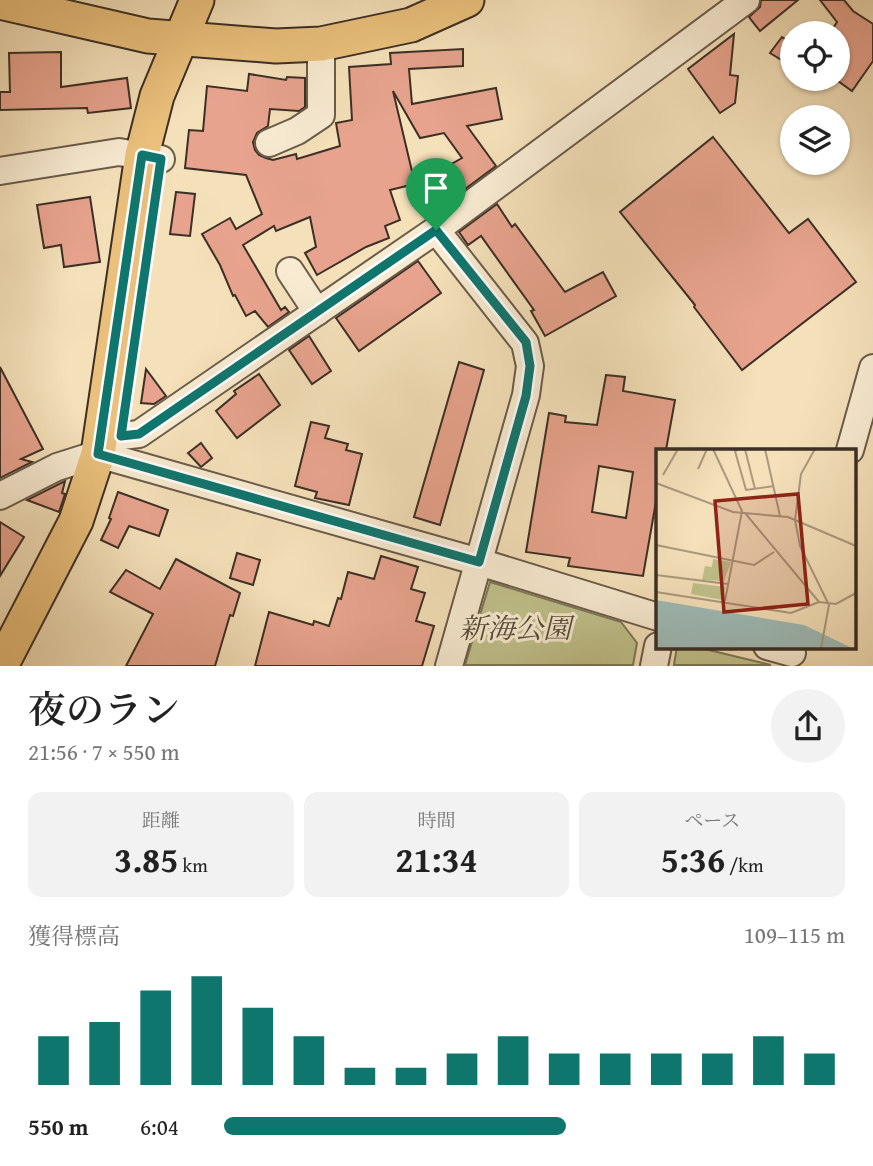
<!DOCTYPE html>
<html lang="ja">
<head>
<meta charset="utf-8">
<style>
  body { margin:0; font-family:"Gentium Book Plus","Noto Serif JP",serif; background:#f2f2f2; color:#222; height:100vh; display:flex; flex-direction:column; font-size:26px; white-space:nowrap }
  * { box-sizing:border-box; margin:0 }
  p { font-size:23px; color:#767676 }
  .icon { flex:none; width:38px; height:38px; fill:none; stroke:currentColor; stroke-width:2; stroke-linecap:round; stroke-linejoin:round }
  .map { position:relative; height:666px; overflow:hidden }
  .drawer { display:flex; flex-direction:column; background:#fff; flex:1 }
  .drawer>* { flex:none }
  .controls { position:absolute; left:780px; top:21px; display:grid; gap:14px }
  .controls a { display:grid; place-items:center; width:70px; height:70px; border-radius:50%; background:#fff; box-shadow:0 2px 5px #0004; font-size:35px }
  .pin { position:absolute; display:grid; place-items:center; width:60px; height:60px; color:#fff; margin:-72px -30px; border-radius:50% 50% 50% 0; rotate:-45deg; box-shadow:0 0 7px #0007 }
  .pin .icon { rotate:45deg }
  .round { display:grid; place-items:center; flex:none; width:74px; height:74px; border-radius:37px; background:#f2f2f2 }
  .overview { display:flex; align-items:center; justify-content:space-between; height:119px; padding:0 28px }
  h1 { font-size:38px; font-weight:600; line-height:52px }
  .figures { display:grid; grid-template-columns:repeat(3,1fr); gap:10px; height:119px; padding:7px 28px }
  .figures div { display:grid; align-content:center; border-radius:14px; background:#f2f2f2; text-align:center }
  .figures b { font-size:35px; font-weight:600 }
  .figures small { font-size:19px; font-weight:400 }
  .figures p { font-size:19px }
  .chart { height:196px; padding:14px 28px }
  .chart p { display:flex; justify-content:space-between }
  .chart svg { width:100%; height:126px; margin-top:7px; stroke:#0f766e; stroke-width:6 }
  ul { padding:0 28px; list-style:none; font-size:23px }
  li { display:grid; grid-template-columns:112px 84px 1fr; align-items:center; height:52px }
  li i { height:18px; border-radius:9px; background:#0f766e }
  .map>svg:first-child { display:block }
  .green { fill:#c0c18b; stroke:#7e7858; stroke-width:2 }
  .building { fill:#e7a38d; stroke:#3c2f25; stroke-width:2; fill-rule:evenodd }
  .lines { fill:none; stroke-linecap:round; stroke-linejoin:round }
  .minor-casing { stroke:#6a5b4a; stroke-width:30 }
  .major-casing { stroke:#3c2f25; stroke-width:37 }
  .minor { stroke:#f8ebd2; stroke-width:26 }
  .major { stroke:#eac07c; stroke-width:33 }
  .route-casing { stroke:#fff; stroke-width:14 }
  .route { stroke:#0f766e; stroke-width:9 }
  .labels { text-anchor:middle; stroke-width:6; stroke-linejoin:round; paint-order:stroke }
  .park-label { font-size:28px; font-style:italic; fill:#564c39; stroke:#f8ebd2 }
  .inset-road { fill:none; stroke:#aa997e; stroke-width:2 }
  .view { fill:#8f2418; fill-opacity:0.15; stroke:#8f2418; stroke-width:3.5 }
  .inset-edge { fill:none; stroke:#3c2f25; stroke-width:3.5 }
</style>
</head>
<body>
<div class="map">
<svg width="873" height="666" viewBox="0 0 873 666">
  <rect width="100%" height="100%" fill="#f4e0b9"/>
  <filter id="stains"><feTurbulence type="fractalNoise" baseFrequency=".00286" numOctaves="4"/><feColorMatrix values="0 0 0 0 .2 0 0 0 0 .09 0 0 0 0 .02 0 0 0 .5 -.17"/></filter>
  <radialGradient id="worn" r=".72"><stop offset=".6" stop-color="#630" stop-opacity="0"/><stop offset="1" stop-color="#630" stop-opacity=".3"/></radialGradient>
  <!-- green -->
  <g class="green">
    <polygon points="490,582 621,622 637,643 633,665 465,665"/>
    <polygon points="677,646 692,646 771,665 674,665"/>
  </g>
  <!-- building -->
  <g class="building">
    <polygon points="761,0 798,0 760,31 749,17 760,7"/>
    <polygon points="820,0 844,0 853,11 873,24 873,61 852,91 838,81 838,33 830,33 837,22"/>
    <polygon points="734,34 730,75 738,76 735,103 720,113 688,69"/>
    <polygon points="782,37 793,44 793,67 770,53"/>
    <polygon points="463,49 463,66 409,69 412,104 496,88 502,119 467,126 496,166 453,198 439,171 462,158 444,133 420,138 393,91 415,184 390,190 400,220 385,226 389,238 366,247 317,275 305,253 316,247 310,217 276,231 274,226 243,245 281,310 285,307 289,312 268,327 255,311 246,316 235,295 233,296 220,265 202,234 230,218 236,229 262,214 246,175 185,168 189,130 203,131 207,86 247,91 249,74 286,80 287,77 305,78 305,107 299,111 270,109 268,126 257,133 253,142 255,150 259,155 266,158 273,160 296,154 297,159 340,146 336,123 352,120 349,67 391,64 390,53"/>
    <polygon points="61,52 61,87 127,78 131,108 88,113 87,108 0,110 0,92 10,92 9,53"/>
    <polygon points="713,137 789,233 808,219 856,282 742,370 694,307 695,305 620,212"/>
    <polygon points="176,192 195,194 190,236 170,234"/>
    <polygon points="90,197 100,262 64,267 61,245 44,248 37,205"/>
    <polygon points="497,204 512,227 515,224 565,292 603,272 616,296 545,336 531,311 534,310 481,236 468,245 459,232"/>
    <polygon points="418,261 441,293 359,351 336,318"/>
    <polygon points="309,336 331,371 312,384 289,350"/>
    <polygon points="459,362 484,370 440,525 414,517"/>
    <polygon points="0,367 43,449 21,459 32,462 0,478"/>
    <polygon points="146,369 166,396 154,404 141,403"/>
    <polygon points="259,374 280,405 237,438 216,411 236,394 234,391"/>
    <path d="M606 375 625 377 623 391 675 400 666 450H658V490L643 576 568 566 570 558 526 552 549 413 566 416 565 422 597 425ZM599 466 633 472 626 518 592 512Z"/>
    <polygon points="311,422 329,426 325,438 348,444 346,450 362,454 349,505 315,498 317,492 295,486"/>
    <polygon points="201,443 212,458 201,467 188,453"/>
    <polygon points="65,481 62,493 65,494 59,512 27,500"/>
    <polygon points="118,492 168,510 159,536 129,526 118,548 101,540 111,519 109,518"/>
    <polygon points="0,522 24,537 0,576"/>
    <polygon points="237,553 260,560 253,585 230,578"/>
    <polygon points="381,556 418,567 411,589 425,593 416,621 434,626 422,666 255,666 269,612 313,625 314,621 329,626 338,598 341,599 348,572 374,579"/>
    <polygon points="176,559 240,593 233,616 230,615 215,666 126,666 153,614 110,592 126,570 160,589"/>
  </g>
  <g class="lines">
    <defs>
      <g id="minor">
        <polyline points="269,143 297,131 321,115 321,44"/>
        <polyline points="0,171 119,152 161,159"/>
        <polyline points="436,230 525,343 530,366 526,395 449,666"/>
        <polyline points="290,271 317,312"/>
        <polyline points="102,434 121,436 139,434 436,230 746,0"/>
        <polyline points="850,450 873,368"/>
        <polyline points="0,496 57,467 98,454 479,562 658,617"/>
        <polyline points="767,646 792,653"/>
        <polyline points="654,666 658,646"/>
      </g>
      <g id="major">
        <polyline points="0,2 148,36 276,46 321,44 411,25 467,0"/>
        <polyline points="1,666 76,521 98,454 142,155 157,96 197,0"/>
      </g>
    </defs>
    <!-- minor casing -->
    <use href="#minor" class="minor-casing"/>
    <!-- major casing -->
    <use href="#major" class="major-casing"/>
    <!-- minor -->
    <use href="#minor" class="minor"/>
    <!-- major -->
    <use href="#major" class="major"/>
  </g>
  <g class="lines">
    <defs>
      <polygon id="route" points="142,155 161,159 121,436 139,434 436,230 526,342 530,366 526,396 479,562 98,454"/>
    </defs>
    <!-- route casing -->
    <use href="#route" class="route-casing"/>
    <!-- route -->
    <use href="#route" class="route"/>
  </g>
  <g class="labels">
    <!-- park labels -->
    <g class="park-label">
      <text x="515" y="638">新海公園</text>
    </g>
  </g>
  <!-- overview -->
  <g transform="translate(656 449)">
    <rect width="200" height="200" fill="#f4e0b9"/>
    <path d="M57 110 75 113 68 132 46 131 49 117 56 118ZM37 134 69 138 67 151 35 145Z" fill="#c0c18b"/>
    <path d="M0 151 148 176 196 199H0Z" fill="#9ebbb7"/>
    <path class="inset-road" d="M57 0 86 62 69 152M83 0 79 2 90 41 118 37M89 0 99 40M109 0 124 67M159 0 145 25 139 71 144 97 173 156 165 199M42 20 51 0M7 26 22 0M0 34 77 63 132 68 200 97M89 64 163 153 180 155 200 144M0 96 98 116 118 103M0 126 72 135M0 143 135 164 163 153"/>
    <path class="view" d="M142 45 152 155 68 163 59 52Z"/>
    <rect width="200" height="200" class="inset-edge"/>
  </g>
  <rect width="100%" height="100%" filter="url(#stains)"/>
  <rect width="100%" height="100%" fill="url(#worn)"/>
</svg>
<div class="controls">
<a><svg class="icon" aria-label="locate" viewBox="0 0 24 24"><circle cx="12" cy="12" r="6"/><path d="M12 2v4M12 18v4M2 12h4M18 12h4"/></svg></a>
<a><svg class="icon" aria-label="layers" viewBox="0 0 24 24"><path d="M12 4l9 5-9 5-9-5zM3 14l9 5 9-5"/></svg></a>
</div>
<div class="pin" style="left:436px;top:230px;background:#1e9e55"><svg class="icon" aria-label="arrive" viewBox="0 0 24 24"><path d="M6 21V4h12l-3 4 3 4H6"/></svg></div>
</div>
<section class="drawer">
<div class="overview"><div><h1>夜のラン</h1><p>21:56 · 7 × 550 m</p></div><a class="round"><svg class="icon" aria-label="share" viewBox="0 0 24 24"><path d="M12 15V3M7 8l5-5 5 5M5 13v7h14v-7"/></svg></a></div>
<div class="figures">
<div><p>距離</p><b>3.85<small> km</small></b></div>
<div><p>時間</p><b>21:34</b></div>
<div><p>ペース</p><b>5:36<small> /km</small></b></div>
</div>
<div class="chart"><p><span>獲得標高</span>109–115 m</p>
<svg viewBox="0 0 160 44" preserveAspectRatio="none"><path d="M5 44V27M15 44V22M25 44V11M35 44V6M45 44V17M55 44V27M65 44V38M75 44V38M85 44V33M95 44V27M105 44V33M115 44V33M125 44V33M135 44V33M145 44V27M155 44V33"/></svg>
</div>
<ul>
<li><b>550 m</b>6:04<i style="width:55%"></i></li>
</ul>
</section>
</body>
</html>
